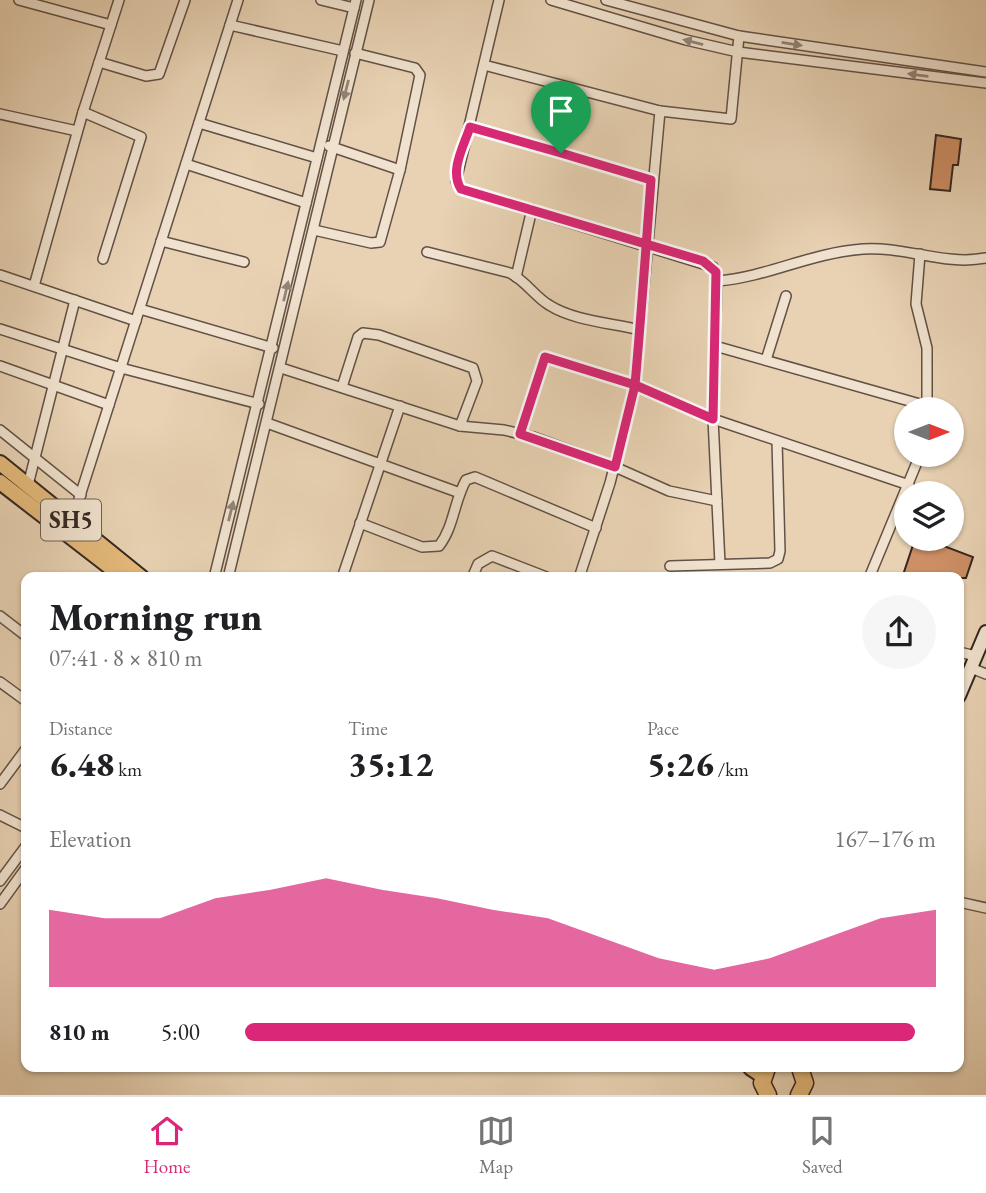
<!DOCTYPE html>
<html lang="en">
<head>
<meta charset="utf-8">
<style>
  body { margin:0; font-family:"EB Garamond",serif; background:#f6f6f6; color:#202124; height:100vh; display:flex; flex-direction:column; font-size:26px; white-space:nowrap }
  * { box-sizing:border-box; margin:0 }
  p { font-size:23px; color:#757577 }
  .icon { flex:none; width:38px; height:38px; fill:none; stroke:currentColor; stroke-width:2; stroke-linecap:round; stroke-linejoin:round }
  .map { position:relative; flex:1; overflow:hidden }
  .drawer { position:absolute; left:21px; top:572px; width:943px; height:500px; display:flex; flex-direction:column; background:#fff; border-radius:14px; box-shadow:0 2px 5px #0004 }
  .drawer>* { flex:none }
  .needle { width:46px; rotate:90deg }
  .tools { position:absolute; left:894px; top:397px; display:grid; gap:14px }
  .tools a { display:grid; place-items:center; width:70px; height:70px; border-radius:50%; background:#fff; box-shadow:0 2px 5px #0004; font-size:35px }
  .pin { position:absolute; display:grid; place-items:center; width:60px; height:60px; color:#fff; margin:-72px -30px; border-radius:50% 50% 50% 0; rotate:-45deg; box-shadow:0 0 7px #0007 }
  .pin .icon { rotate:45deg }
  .round { display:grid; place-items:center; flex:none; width:74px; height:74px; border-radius:37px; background:#f6f6f6 }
  .head { display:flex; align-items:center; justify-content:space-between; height:119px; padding:0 28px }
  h1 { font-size:38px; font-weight:800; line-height:52px }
  .figures { display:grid; grid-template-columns:repeat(3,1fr); gap:10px; height:119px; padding:7px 28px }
  .figures div { display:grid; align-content:center }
  .figures b { font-size:35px; font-weight:800 }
  .figures small { font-size:19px; font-weight:400 }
  .figures p { font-size:19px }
  .chart { height:196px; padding:14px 28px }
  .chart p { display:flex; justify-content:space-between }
  .chart svg { width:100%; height:126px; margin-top:7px; fill:#db2777; opacity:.7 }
  ul { padding:0 28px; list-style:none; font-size:23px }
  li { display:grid; grid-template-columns:112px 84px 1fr; align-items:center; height:52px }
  li i { height:18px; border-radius:9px; background:#db2777 }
  .tabs { display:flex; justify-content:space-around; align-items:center; height:98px; border-top:2px solid #e0e0e0; background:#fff; font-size:19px; color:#757577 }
  .tabs a { display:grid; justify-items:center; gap:4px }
  .tabs .on { color:#db2777 }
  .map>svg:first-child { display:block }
  .building { fill:#cd8f65; stroke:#352621; stroke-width:2 }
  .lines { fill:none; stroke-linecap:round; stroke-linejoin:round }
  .street-casing { stroke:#625146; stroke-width:12 }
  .secondary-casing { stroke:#352621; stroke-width:16 }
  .primary-casing { stroke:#352621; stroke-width:18 }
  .highway-casing { stroke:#352621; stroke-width:19 }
  .street { stroke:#f0e2ce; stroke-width:9 }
  .secondary { stroke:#f0e2ce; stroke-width:12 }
  .primary { stroke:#e4b97a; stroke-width:14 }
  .highway { stroke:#e4b97a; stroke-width:16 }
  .oneway { fill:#928478 }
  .route-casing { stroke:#fff; stroke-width:14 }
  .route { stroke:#db2777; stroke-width:9 }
  .labels { text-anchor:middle; stroke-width:7; stroke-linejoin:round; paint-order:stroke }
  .shield { fill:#f0e2ce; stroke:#6d5e55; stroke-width:2 }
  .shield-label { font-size:24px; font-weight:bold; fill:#352621 }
</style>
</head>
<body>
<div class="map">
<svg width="986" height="1095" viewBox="0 0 986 1095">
  <rect width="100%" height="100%" fill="#e8d2b3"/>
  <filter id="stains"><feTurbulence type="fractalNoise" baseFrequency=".00286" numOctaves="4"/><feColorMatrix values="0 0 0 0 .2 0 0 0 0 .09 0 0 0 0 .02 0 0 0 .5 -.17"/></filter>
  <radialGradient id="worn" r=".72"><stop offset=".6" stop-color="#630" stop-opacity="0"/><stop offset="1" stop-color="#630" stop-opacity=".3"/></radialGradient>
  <!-- building -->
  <g class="building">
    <polygon points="936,135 961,139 958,165 953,165 950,191 930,189"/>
    <polygon points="915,539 934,539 933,542 973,557 966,578 902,578"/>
  </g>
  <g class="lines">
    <defs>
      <g id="street">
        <polyline points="19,0 111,25"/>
        <polyline points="321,0 354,8"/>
        <polyline points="499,0 456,181 461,189 713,267 717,281 713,419 720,564"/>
        <polyline points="551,0 686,40 738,52 986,83"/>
        <polyline points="606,0 739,36 986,72"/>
        <polyline points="230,25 343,51"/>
        <polyline points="99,62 146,76 159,74 185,0"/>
        <polyline points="484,65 660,111"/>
        <polyline points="83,112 141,137 103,259"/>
        <polyline points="0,114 77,131"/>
        <polyline points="199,123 317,158"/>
        <polyline points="470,127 651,180"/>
        <polyline points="329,146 400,170"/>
        <polyline points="186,164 306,203"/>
        <polyline points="314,230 371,243 380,242 400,170 420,75 415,68 355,53"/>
        <polyline points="161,241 244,262"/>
        <path d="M427 252 510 273C526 281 534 296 549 305 574 321 612 323 640 330"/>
        <polyline points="920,254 916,304 927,348 927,410"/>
        <polyline points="0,275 136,321"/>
        <polyline points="516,277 532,209"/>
        <path d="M717 281C768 277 809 253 863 249 904 246 945 266 986 258"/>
        <polyline points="34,286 83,112 119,0"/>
        <polyline points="140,309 273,348"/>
        <polyline points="0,329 121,368 259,404"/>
        <polyline points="715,346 927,406"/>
        <polyline points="766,360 786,296"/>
        <polyline points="0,366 109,405"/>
        <polyline points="281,368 460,426 504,430 533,437 615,467 669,491 717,501"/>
        <polyline points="342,387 358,337 363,333 379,335 473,368 477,381 460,426"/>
        <polyline points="267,423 460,493"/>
        <polyline points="0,430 81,495"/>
        <polyline points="520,434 545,357 635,385 713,419 909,485"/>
        <polyline points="28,485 75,300"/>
        <polyline points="72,521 238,0"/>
        <path d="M360 523 422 547 439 546C454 527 454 501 466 480L475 477 596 528"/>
        <polyline points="670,566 770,563 778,559 780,551 777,441"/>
        <polyline points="214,578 356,0"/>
        <polyline points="228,578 369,0"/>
        <polyline points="342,578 400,406"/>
        <polyline points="472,578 478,564 492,556 549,578"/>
        <polyline points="579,578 610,483 635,385 660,111 731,119 739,36"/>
        <polyline points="869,578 920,455"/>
        <polyline points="0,616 26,636"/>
        <polyline points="959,652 976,656"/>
        <polyline points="971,668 986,674"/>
        <polyline points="0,682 26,701"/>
        <polyline points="0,784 26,749"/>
        <polyline points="0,815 26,828"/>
        <polyline points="0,881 26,846"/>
        <polyline points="959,902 986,908"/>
        <polyline points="0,904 26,868"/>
      </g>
      <polyline id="secondary" points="959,696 986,632"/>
      <g id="primary">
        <polyline points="0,463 142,578"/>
        <polyline points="0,482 124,578"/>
        <polyline points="751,1068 763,1076"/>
      </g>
      <g id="highway">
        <polyline points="767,1068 762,1083 768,1095"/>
        <polyline points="799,1095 805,1083 800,1068"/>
      </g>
    </defs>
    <!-- street casing -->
    <use href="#street" class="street-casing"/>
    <!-- secondary casing -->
    <use href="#secondary" class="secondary-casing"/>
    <!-- primary casing -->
    <use href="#primary" class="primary-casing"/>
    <!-- highway casing -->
    <use href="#highway" class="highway-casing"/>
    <!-- street -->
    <use href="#street" class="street"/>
    <!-- secondary -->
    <use href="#secondary" class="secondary"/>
    <!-- primary -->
    <use href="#primary" class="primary"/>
    <!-- highway -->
    <use href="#highway" class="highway"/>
  </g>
  <!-- one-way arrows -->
  <defs><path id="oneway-solid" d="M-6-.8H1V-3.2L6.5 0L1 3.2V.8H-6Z" transform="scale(1.75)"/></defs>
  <g class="oneway">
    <use href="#oneway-solid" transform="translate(693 42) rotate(-166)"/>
    <use href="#oneway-solid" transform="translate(792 44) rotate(9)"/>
    <use href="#oneway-solid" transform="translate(918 75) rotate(-173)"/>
    <use href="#oneway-solid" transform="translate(346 90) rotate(104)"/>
    <use href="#oneway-solid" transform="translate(286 291) rotate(-77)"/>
    <use href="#oneway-solid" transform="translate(231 511) rotate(-76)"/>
  </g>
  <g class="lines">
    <defs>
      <path id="route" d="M561 153 651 180C646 248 641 317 635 385L545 357 520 434 615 467 635 385 713 419 716 272 703 261 461 189C449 171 464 146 470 127L561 153"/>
    </defs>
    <!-- route casing -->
    <use href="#route" class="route-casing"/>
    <!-- route -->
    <use href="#route" class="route"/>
  </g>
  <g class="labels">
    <!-- shield labels -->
    <rect class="shield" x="41" y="499.5" width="60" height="41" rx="5"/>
    <g class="shield-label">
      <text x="71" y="528">SH5</text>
    </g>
  </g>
  <rect width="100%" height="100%" filter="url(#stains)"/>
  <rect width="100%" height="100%" fill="url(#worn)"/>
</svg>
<div class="tools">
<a><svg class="needle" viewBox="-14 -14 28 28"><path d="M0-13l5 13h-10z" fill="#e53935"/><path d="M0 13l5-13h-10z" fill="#757577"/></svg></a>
<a><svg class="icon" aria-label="layers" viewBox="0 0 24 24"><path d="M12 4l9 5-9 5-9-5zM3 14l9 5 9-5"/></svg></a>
</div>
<div class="pin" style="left:561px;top:153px;background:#1e9e55"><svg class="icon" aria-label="arrive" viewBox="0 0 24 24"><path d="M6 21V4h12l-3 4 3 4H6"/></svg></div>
<section class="drawer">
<div class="head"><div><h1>Morning run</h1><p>07:41 · 8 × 810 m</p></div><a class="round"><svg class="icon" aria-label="share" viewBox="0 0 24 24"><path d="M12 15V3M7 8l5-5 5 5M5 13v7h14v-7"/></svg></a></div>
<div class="figures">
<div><p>Distance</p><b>6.48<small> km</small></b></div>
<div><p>Time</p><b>35:12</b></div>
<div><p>Pace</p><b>5:26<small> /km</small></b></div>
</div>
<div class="chart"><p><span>Elevation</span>167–176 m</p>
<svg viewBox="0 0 160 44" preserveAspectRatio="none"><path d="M0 44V17L10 20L20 20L30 13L40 10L50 6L60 10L70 13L80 17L90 20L100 27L110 34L120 38L130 34L140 27L150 20L160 17V44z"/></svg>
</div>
<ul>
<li><b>810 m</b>5:00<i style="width:97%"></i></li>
</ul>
</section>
</div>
<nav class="tabs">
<a class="on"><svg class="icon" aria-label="home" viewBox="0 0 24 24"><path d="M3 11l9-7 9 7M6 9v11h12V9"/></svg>Home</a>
<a><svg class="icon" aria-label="map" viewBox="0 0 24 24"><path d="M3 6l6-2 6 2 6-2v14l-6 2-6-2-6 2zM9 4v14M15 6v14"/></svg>Map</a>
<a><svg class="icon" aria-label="saved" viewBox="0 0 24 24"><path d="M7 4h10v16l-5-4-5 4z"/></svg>Saved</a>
</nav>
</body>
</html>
